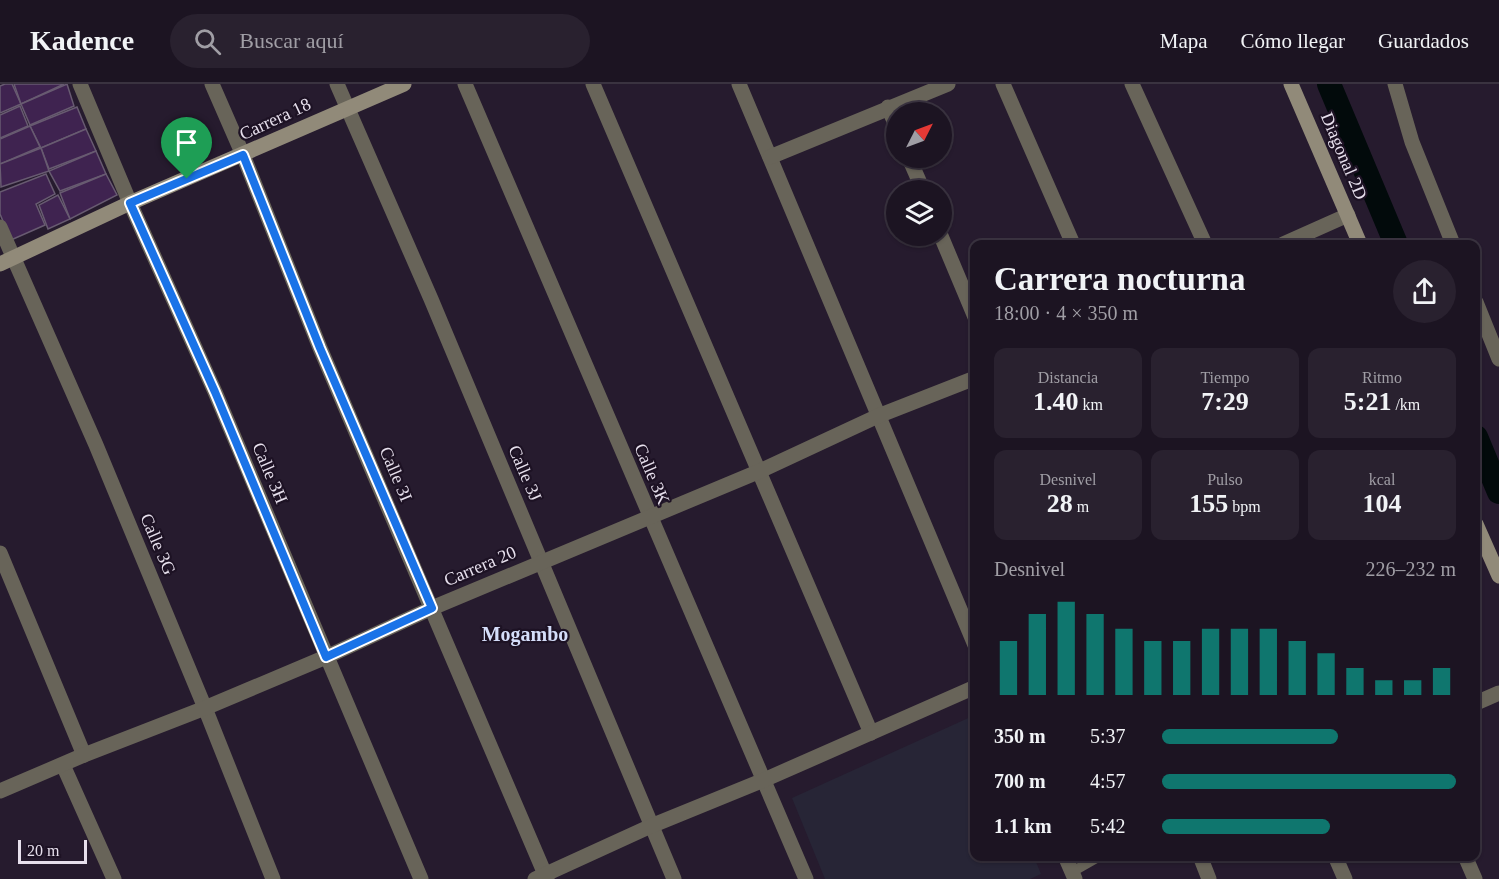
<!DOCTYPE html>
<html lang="es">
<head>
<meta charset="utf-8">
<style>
  body { margin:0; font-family:Georgia,serif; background:#29212f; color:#f1f3f6; height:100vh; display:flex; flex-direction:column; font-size:22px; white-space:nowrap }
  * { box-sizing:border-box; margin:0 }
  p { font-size:20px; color:#a09ea5 }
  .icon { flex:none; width:33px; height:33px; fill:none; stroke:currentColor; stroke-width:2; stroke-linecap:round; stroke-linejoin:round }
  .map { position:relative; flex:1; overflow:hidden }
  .side { position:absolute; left:970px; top:156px; width:510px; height:621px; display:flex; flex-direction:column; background:#1c1422; border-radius:12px; box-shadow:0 2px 4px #0004,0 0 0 2px #3a3340 }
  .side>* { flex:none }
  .needle { width:39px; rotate:48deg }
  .controls { position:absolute; left:886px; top:18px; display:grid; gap:12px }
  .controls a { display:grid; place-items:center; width:66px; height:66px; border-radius:50%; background:#1c1422; box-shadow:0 2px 4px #0004,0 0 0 2px #3a3340; font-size:30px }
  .scale { position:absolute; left:18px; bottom:15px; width:69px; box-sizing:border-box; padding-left:6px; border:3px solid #e7e0ed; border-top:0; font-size:16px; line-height:21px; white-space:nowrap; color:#e7e0ed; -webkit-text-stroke:4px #1d1224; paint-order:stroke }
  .pin { position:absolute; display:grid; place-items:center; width:51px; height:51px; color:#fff; margin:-62px -26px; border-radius:50% 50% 50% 0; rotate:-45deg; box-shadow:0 0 6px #0007 }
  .pin .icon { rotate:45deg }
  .round { display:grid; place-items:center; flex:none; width:63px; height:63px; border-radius:32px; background:#29212f }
  .overview { display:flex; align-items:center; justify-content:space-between; height:102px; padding:0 24px }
  h1 { font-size:33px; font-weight:800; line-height:45px }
  .figures { display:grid; grid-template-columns:repeat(3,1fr); gap:9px; height:102px; padding:6px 24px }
  .figures div { display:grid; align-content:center; border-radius:12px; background:#29212f; text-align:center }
  .figures b { font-size:26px; font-weight:800 }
  .figures small { font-size:16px; font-weight:400 }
  .figures p { font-size:16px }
  .chart { height:168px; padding:12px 24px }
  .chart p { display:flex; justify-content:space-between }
  .chart svg { width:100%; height:108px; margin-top:6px; stroke:#0f766e; stroke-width:6 }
  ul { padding:0 24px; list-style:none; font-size:20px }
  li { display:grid; grid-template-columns:96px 72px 1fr; align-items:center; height:45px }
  li i { height:15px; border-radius:8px; background:#0f766e }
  header { display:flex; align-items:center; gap:36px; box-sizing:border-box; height:84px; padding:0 30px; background:#1c1422; border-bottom:2px solid #3a3340 }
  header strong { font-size:28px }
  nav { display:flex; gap:33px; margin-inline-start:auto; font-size:21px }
  .search { width:420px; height:54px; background:#29212f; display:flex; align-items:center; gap:15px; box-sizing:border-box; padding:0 21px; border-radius:33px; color:#a09ea5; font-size:22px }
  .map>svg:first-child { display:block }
  .education { fill:#272536 }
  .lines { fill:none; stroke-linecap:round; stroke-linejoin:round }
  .canal { stroke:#020a0b; stroke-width:24 }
  .building { fill:#3f2350; stroke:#685b71; stroke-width:1.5 }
  .lane { stroke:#686459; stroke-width:10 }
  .street { stroke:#686459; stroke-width:15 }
  .secondary { stroke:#918a79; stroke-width:15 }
  .route-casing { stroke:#fff; stroke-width:12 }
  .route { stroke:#1a73e8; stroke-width:8 }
  .labels { text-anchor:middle; stroke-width:4.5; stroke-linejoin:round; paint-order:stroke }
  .street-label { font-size:18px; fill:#e7e0ed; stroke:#1d1224 }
  .neighbourhood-label { font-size:20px; font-weight:bold; fill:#d5defa; stroke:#1d1224 }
</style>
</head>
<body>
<header>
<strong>Kadence</strong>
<div class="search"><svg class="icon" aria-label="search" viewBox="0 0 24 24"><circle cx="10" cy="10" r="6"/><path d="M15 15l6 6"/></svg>Buscar aquí</div>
<nav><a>Mapa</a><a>Cómo llegar</a><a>Guardados</a></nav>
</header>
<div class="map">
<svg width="1499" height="795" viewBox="0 0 1499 795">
  <rect width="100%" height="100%" fill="#261b2e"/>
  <!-- education -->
  <polygon class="education" points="975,631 975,772 1034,773 1041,790 1030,795 825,795 792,714"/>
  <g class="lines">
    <!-- canal -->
    <g class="canal">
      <polyline points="1329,0 1396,160"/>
      <polyline points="1476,353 1499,408"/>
    </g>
  </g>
  <!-- building -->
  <g class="building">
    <polygon points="5,0 12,0 21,20 0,29 0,2"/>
    <polygon points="14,0 64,0 21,20"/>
    <polygon points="67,0 74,22 30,41 21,20"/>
    <polygon points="20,22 28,42 0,54 0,31"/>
    <polygon points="77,23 86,45 41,64 30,42"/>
    <polygon points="30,42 40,63 0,80 0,55"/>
    <polygon points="86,45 96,67 49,85 41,64"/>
    <polygon points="41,64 49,87 1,103 0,80"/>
    <polygon points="96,67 106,90 60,107 49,87"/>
    <polygon points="46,90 55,110 36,120 45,141 11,156 0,130 0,108"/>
    <polygon points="106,90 117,111 70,135 60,109"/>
    <polygon points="58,111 70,135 48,145 39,121"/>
  </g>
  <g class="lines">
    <!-- lane -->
    <polyline class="lane" points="1072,788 1100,772"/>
    <!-- street -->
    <g class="street">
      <polyline points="80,0 130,119 215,308 421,795"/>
      <polyline points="212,0 243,71 320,264 547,795"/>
      <polyline points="337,0 431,215 674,795"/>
      <polyline points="465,0 806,795"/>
      <polyline points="593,0 871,649"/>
      <polyline points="739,0 975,561"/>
      <polyline points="1003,0 1073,160"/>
      <polyline points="1132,0 1205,160"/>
      <polyline points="1395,0 1412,58 1453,160"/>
      <polyline points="888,23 897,44"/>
      <polyline points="770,73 948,0"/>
      <polyline points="909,74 923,106"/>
      <polyline points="0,143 96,361 205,624 273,795"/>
      <polyline points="941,152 975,233"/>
      <polyline points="1283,160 1348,131"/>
      <polyline points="1476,218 1499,275"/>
      <polyline points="0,469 84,671"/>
      <polyline points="1476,619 1499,609"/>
      <polyline points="63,681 114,795"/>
      <polyline points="0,707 84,671 205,624 326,573 432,524 760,387 878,332 975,294"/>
      <polyline points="1065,772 1075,795"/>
      <polyline points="1200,772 1209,795"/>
      <polyline points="1335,772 1345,795"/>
      <polyline points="1465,772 1475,795"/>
      <polyline points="535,795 651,742 764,696 975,603"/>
    </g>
    <!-- secondary -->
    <g class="secondary">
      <polyline points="1291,0 1360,160"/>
      <polyline points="0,180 130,119 404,0"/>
      <polyline points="1476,440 1499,492"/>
    </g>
  </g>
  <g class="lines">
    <defs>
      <polygon id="route" points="243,71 320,264 432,524 326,573 215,308 130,119"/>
    </defs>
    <!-- route casing -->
    <use href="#route" class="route-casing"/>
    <!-- route -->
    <use href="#route" class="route"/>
  </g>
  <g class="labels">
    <!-- street labels -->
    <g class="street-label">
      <text transform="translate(275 35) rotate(-25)" y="6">Carrera 18</text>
      <text transform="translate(1344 72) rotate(67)" y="6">Diagonal 2D</text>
      <text transform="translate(270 389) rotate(67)" y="6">Calle 3H</text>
      <text transform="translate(525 389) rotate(67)" y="6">Calle 3J</text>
      <text transform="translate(396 390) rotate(67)" y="6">Calle 3I</text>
      <text transform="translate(652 390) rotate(67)" y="6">Calle 3K</text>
      <text transform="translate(158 460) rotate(67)" y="6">Calle 3G</text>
      <text transform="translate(480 482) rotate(-23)" y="6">Carrera 20</text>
    </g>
    <!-- neighbourhood labels -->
    <g class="neighbourhood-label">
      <text x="525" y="557">Mogambo</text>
    </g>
  </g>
</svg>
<div class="controls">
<a><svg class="needle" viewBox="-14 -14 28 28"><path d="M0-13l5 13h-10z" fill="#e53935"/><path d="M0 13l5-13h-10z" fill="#a09ea5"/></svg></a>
<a><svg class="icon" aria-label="layers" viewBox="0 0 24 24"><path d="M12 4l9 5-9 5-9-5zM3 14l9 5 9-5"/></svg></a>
</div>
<div class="scale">20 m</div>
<div class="pin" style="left:187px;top:95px;background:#1e9e55"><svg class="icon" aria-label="arrive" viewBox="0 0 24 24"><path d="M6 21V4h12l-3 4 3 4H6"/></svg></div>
<section class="side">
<div class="overview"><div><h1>Carrera nocturna</h1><p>18:00 · 4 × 350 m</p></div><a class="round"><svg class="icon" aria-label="share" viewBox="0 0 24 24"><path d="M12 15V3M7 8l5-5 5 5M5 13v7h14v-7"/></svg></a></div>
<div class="figures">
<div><p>Distancia</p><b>1.40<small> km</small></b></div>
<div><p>Tiempo</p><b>7:29</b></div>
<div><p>Ritmo</p><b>5:21<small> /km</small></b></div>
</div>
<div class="figures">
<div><p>Desnivel</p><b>28<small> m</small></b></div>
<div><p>Pulso</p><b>155<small> bpm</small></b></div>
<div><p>kcal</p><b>104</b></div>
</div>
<div class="chart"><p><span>Desnivel</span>226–232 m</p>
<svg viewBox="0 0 160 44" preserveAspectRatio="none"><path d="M5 44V22M15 44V11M25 44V6M35 44V11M45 44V17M55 44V22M65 44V22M75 44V17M85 44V17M95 44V17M105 44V22M115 44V27M125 44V33M135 44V38M145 44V38M155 44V33"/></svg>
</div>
<ul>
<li><b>350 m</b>5:37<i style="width:60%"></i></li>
<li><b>700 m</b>4:57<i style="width:100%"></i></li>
<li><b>1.1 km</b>5:42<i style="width:57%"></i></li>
</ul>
</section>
</div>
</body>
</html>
